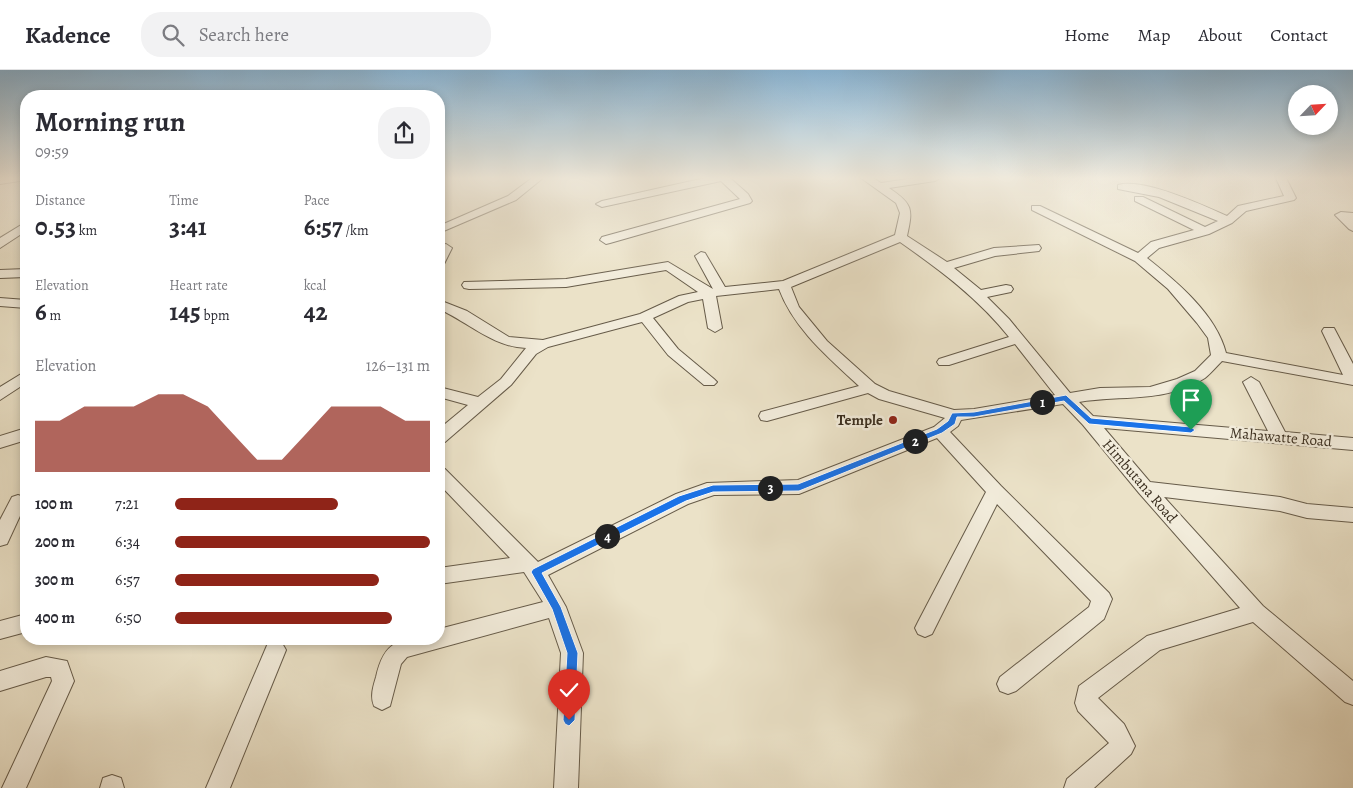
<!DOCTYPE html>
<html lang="en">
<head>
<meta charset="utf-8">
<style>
  body { margin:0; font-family:Alegreya,serif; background:#f2f2f3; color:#2b2b33; height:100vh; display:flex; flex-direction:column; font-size:19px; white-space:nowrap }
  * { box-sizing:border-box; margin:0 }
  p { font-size:16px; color:#7c7c81 }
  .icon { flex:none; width:28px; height:28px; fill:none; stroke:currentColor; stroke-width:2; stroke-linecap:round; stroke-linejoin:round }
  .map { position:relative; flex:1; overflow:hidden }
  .side { position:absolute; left:20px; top:20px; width:425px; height:555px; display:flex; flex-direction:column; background:#fff; border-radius:20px; box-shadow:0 2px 8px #0003 }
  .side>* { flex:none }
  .needle { width:32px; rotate:65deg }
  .fabs { position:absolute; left:1288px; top:15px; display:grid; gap:10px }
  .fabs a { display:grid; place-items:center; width:50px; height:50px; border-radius:50%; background:#fff; box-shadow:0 2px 8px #0003; font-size:25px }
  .pin { position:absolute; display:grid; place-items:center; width:42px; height:42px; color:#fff; margin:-51px -21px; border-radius:50% 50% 50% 0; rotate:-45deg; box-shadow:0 0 5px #0007 }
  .pin .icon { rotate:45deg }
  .km { position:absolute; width:25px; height:25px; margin:-12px; border-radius:50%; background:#222; color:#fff; font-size:14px; line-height:25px; text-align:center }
  .round { display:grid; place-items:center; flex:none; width:52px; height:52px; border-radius:20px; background:#f2f2f3 }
  .overview { display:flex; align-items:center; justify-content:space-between; height:85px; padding:0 15px }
  h1 { font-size:28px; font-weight:600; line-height:38px }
  .stats { display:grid; grid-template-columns:repeat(3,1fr); gap:8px; height:85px; padding:5px 15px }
  .stats div { display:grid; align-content:center }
  .stats b { font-size:25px; font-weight:600 }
  .stats small { font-size:14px; font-weight:400 }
  .stats p { font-size:14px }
  .chart { height:140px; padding:10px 15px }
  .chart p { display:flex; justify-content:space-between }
  .chart svg { width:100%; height:90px; margin-top:5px; fill:#8f2418; opacity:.7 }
  ul { padding:0 15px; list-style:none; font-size:16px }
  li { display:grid; grid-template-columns:80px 60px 1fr; align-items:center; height:38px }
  li i { height:12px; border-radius:6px; background:#8f2418 }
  header { display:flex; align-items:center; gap:30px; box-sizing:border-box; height:70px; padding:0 25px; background:#fff; border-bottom:1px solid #e1e1e2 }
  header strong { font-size:24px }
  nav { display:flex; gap:28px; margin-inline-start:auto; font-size:18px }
  .search { width:350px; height:45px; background:#f2f2f3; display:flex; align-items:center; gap:12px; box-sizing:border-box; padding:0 18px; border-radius:20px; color:#7c7c81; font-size:19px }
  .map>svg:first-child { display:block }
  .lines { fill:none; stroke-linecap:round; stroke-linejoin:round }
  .minor-casing { stroke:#665b49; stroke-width:2 }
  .minor { fill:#f2ecdb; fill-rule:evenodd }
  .route { fill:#1a73e8; stroke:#fff }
  .poi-dot { fill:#8f2418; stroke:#f2ecdb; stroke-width:2 }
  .labels { text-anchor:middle; stroke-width:5; stroke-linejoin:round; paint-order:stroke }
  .poi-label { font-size:15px; font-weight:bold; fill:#3a2e1f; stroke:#f2ecdb; text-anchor:end }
  .street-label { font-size:15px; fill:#3a2e1f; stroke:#f2ecdb }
</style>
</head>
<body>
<header>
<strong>Kadence</strong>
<div class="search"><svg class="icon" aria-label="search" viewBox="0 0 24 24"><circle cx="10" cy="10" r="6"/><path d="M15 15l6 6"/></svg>Search here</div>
<nav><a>Home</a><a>Map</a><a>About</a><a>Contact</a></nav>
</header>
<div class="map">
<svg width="1353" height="718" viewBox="0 0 1353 718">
  <rect width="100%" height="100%" fill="#ebe2c8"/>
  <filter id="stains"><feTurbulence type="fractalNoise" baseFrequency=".004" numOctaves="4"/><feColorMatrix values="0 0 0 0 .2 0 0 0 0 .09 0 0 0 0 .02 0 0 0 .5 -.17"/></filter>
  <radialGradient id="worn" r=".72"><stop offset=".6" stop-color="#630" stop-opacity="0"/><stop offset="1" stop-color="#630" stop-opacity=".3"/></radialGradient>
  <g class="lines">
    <defs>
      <g id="minor">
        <polygon points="0,108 26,108 26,110 0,114"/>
        <polygon points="532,108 543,108 516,130 439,163 439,156 508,126"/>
        <polygon points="705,108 730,108 748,124 752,131 750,133 610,173 606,174 600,170 602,167 740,129 721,111 602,137 596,134 602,131"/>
        <path d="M861 108H873L881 113 915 108H940L935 111 889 118C913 134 913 139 907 166L947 192 994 178 1039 175 1041 178 1039 181 995 186 954 198 981 220 1006 215 1011 216 1013 219 1011 222 987 227 1009 249 1070 323 1100 318 1150 317 1177 309 1195 301 1211 285 1208 268 1197 253 1168 219 1135 191 1032 140V136H1040L1138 183 1151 172 1194 160 1135 131V127H1143L1205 157 1218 151 1159 127 1118 119V115C1145 108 1202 135 1227 146L1238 136 1284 126 1276 108H1286L1296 128 1294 130 1246 141 1232 153 1209 164 1159 178 1147 188C1177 212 1216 244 1226 283L1343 305 1322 261 1324 258H1334L1353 294V315L1222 291C1217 296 1211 303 1205 308 1168 333 1120 325 1079 332L1093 346 1268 361 1243 312 1251 307 1259 312 1285 362 1353 368V380L1104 358 1150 412 1280 427 1307 434 1353 438V452L1307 448 1280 441 1164 427 1263 536 1353 611V635L1345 632 1253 552 1160 580 1098 628 1124 654 1135 676 1131 684 1094 718H1064L1067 709 1109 673 1078 641 1075 633 1079 616 1147 566 1240 538 1139 423 1083 355 1063 334 961 350 958 356 950 362 1001 416 1109 523 1112 529 1104 549 1016 621 1008 624 1000 621 997 614 1000 607 1089 537 1091 531 997 434 932 564 925 567 918 564 915 558 918 552 986 422 937 368 799 424 714 425 688 434 548 505 566 537 583 583 578 718H554L561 583 549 548 407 587 401 594 390 636 382 640 374 636C370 626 373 617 376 607 385 566 403 569 439 569V559L543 532 524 502 439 514V498L510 488 439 414V397L445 399 538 492 676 424 707 413 798 410 934 357 945 348 879 329 868 323 767 351 761 350 759 346 761 342 859 316C828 287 794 259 779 219L716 226 722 258 715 262 708 258 703 229 688 232 653 248 678 279 714 309 717 312 714 315H704L668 285 642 252 548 277 536 284 511 315 445 372 439 374V359L468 335 439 327V317L478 327 501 309 526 278C493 277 468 252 439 239V230L467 241 509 267 543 270 640 244 679 226 698 222 666 200 566 217 469 219 464 218 462 215 464 212 566 209 668 192 713 219 695 186 701 182 705 183 725 217 783 211 895 165 900 143 896 133ZM900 172C940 200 978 228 1009 267L939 289 937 292 939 295H949L1015 274 1055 325 974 339 954 340 889 321 875 314 827 271 799 237 791 217Z"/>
        <polygon points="1341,142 1353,143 1353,161 1349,159 1335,145"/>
        <polygon points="26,152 26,161 0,178 0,168"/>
        <polygon points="446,174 452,178 443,196 439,197 439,180 442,175"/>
        <polygon points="26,199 26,207 0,208 0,200"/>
        <polygon points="0,228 26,230 26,238 0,236"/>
        <polygon points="26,301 26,313 0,330 0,317"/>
        <polygon points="26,358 26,370 0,378 0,366"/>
        <polygon points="18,425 24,427 26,433 7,474 0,476 0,450 12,427"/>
        <polygon points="26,544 26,562 0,569 0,551"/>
        <polygon points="275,570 282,573 286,580 230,718 206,718 268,573"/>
        <polygon points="46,587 67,591 74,611 26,718 2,718 52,611 51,607 46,607 0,621 0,601"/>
        <polygon points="112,705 121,708 124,718 100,718 103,708"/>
      </g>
    </defs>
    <!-- minor casing -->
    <use href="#minor" class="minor-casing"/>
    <!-- minor -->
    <use href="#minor" class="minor"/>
  </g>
  <!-- sky -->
  <linearGradient id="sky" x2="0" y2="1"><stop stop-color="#8ab7d8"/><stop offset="0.52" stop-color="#f6f2e6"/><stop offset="1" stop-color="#f6f2e6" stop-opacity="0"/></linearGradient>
  <rect width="1353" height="208" fill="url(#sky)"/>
  <!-- route -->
  <polygon class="route" points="1066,325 1091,348 1191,357 1195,360 1191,363 1089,354 1064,331 974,347 957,347 955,354 942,363 799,421 713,422 686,431 542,503 561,537 578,583 575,650 569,656 565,654 563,650 567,583 552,539 531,502 533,499 679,426 713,415 798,414 937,359 948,351 952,343 974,342"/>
  <!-- markers -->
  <circle class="poi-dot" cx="893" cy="350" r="5"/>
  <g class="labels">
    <!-- poi labels -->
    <g class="poi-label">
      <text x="883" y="355">Temple</text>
    </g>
    <!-- street labels -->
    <g class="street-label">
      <text transform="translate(1281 367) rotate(5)" y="5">Mahawatte Road</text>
      <text transform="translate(1140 411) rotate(49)" y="5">Himbutana Road</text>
    </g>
  </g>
  <rect width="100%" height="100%" filter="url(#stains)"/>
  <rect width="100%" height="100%" fill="url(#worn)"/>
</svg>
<div class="fabs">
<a><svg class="needle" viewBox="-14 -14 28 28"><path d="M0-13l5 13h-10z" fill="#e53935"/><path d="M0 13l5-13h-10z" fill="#7c7c81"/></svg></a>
</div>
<div class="pin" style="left:1191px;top:360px;background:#1e9e55"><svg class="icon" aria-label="arrive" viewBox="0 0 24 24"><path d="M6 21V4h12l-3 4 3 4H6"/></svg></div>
<div class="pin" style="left:569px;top:650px;background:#d93025"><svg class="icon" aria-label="check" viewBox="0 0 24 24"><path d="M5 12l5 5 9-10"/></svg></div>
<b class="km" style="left:1042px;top:332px">1</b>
<b class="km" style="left:915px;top:371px">2</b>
<b class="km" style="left:770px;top:418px">3</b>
<b class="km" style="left:607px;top:466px">4</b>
<section class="side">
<div class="overview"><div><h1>Morning run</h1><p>09:59</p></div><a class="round"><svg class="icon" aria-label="share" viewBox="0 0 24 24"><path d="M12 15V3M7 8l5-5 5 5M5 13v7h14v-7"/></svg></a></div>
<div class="stats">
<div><p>Distance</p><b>0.53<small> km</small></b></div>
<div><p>Time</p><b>3:41</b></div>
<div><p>Pace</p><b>6:57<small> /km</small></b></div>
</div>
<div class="stats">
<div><p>Elevation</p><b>6<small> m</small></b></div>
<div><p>Heart rate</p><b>145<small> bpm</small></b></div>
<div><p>kcal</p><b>42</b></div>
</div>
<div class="chart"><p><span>Elevation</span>126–131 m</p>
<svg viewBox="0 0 160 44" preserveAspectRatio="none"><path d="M0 44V19L10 19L20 12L30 12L40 12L50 6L60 6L70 12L80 25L90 38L100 38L110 25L120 12L130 12L140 12L150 19L160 19V44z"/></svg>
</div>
<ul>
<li><b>100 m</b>7:21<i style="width:64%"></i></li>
<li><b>200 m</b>6:34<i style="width:100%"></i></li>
<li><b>300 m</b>6:57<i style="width:80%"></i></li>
<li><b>400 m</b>6:50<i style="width:85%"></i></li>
</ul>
</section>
</div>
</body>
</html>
